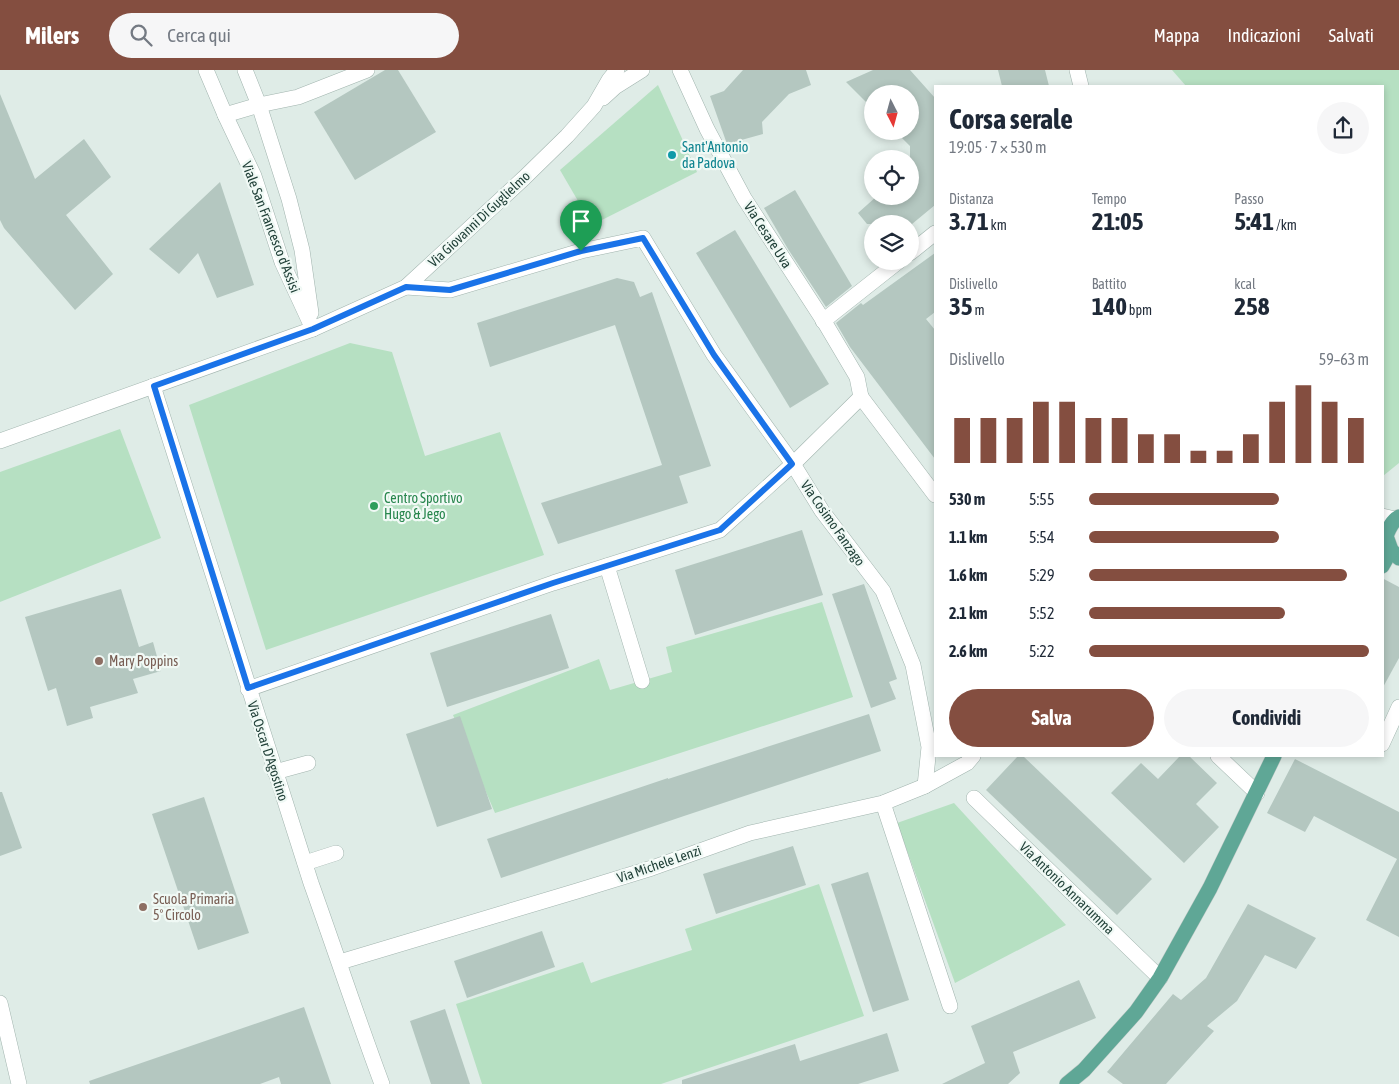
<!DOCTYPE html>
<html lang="it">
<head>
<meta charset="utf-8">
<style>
  body { margin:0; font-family:"Asap Condensed",sans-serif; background:#f6f6f7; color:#1f2937; height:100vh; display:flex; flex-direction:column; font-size:19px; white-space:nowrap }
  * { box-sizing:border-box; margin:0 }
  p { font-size:16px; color:#747a83 }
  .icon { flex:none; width:28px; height:28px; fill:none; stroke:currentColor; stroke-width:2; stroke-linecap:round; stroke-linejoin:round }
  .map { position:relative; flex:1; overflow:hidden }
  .sheet { position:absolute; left:934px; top:15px; width:450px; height:672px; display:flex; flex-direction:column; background:#fff; border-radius:0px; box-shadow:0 2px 8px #0003 }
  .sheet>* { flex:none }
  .needle { width:32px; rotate:174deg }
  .fabs { position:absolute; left:864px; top:15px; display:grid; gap:10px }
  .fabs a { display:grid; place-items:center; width:55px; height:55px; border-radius:50%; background:#fff; box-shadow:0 2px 8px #0003; font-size:25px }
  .pin { position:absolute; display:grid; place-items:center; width:42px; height:42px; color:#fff; margin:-51px -21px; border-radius:50% 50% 50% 0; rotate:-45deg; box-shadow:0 0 5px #0007 }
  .pin .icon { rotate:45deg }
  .round { display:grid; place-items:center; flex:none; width:52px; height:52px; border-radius:26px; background:#f6f6f7 }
  .head { display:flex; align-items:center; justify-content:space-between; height:85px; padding:0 15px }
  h1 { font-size:28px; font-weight:700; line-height:38px }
  .metrics { display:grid; grid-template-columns:repeat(3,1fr); gap:8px; height:85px; padding:5px 15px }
  .metrics div { display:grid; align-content:center }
  .metrics b { font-size:25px; font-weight:700 }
  .metrics small { font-size:14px; font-weight:400 }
  .metrics p { font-size:14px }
  .chart { height:140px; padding:10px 15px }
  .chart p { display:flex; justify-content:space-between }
  .chart svg { width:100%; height:90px; margin-top:5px; stroke:#844e40; stroke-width:6 }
  .primary-button { display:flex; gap:10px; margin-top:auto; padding:10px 15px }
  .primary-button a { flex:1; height:58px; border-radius:30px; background:#844e40; color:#fff; font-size:20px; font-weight:700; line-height:58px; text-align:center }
  .primary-button a+a { background:#f6f6f7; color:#1f2937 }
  ul { padding:0 15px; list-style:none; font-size:16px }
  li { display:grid; grid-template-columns:80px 60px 1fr; align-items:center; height:38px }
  li i { height:12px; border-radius:6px; background:#844e40 }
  header { display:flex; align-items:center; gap:30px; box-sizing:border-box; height:70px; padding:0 25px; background:#844e40; color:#fff }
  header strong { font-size:24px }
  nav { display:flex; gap:28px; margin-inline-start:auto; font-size:18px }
  .search { width:350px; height:45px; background:#f6f6f7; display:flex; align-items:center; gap:12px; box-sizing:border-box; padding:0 18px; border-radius:28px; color:#747a83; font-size:19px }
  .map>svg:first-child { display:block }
  .green { fill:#b6e0c2 }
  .building { fill:#b4c7c0 }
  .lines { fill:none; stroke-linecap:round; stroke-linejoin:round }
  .minor-casing { stroke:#a1b4ae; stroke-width:16 }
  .major-casing { stroke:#c0c9c7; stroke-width:16 }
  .minor { stroke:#fff; stroke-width:15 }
  .major { stroke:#5fa796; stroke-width:15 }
  .route-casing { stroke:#fff; stroke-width:10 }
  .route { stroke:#1a73e8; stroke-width:6 }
  .culture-dot { fill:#0f9aa8; stroke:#f0f9f5; stroke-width:2 }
  .leisure-dot { fill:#2e9e5b; stroke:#f0f9f5; stroke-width:2 }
  .education-dot { fill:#8d6e63; stroke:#f0f9f5; stroke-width:2 }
  .labels { text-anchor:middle; stroke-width:4.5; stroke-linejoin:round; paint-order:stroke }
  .culture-label { font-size:14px; fill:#0d838f; stroke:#f0f9f5; text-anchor:start }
  .street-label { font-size:14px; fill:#1e3e36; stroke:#f0f9f5 }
  .leisure-label { font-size:14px; fill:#27864d; stroke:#f0f9f5; text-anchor:start }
  .education-label { font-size:14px; fill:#785e54; stroke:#f0f9f5; text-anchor:start }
</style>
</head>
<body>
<header>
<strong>Milers</strong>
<div class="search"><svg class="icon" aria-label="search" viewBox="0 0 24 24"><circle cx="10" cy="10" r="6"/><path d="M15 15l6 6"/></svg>Cerca qui</div>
<nav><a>Mappa</a><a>Indicazioni</a><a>Salvati</a></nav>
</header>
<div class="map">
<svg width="1399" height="1014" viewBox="0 0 1399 1014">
  <rect width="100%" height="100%" fill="#dfece7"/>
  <!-- green -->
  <g class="green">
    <polygon points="1172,0 1399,0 1399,393 1383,406 1382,16 1186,16"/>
    <polygon points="658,15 697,102 592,155 560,100"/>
    <polygon points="350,273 392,282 425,386 500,362 544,485 266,580 189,335"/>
    <polygon points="120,359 161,468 0,532 0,402"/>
    <polygon points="822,532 853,627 495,743 453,645 599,589 610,620 672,602 666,577"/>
    <polygon points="954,733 1066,855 955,913 897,753"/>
    <polygon points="819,814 864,946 661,1014 482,1014 456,934 583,892 591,913 602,909 692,880 685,859"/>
  </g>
  <!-- building -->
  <g class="building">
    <polygon points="385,0 398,0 436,62 355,110 314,42"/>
    <polygon points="743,0 806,0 811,15 789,24 762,52 763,64 727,74 710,26 724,21"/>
    <polygon points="873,0 910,0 935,28 935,135 912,154 867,154 858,143 877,126 910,126 910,76 895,61 910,61 910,24 872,24 872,38 846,12"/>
    <polygon points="998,0 1045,0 1049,16 1002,16"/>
    <polygon points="0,24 35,109 84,69 111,107 66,145 113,204 75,240 4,158 0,150"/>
    <polygon points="220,112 254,215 217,228 198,183 179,204 149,179"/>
    <polygon points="795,120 852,216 826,237 788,179 764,138"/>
    <polygon points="735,160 829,314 790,338 696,183"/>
    <polygon points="935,183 935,242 926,249 935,260 935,389 850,277 836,253 861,233 863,235"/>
    <polygon points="617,208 634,212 640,227 652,222 711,396 679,406 688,433 558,474 541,433 662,395 615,255 490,297 477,253"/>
    <polygon points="802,460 823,525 695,565 675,500"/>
    <polygon points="1382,508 1399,517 1399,588 1382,619"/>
    <polygon points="864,514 897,609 889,612 896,629 871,638 832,524"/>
    <polygon points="121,519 139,577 153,572 161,601 133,609 138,623 90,637 93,648 67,656 56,618 48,621 25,547"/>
    <polygon points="551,544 569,598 447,637 430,583"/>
    <polygon points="869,644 881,681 684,746 501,808 487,769 668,708 668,709"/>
    <polygon points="460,646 492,739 437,757 406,664"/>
    <polygon points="1018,686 1023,686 1152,809 1117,845 986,720"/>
    <polygon points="1180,686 1189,686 1217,713 1196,734 1219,757 1184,793 1111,723 1141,693 1158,709"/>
    <polygon points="1295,689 1399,742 1399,867 1366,850 1397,789 1314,746 1305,762 1267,743"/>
    <polygon points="0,722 2,722 22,778 0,786"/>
    <polygon points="204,727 249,863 198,880 152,744"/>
    <polygon points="793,776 806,815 716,844 703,804"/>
    <polygon points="868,802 909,930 873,942 831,814"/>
    <polygon points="1248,834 1316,868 1296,899 1265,885 1237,931 1207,956 1214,961 1166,1014 1123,1014 1107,1002 1173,924 1181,930 1206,908"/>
    <polygon points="542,861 555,897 467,928 454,891"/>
    <polygon points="1079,910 1096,948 1013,982 1020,1003 1008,1014 942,1014 985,993 971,956"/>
    <polygon points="304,937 331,1014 281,1014 279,1007 260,1014 90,1014 89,1011"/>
    <polygon points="445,939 470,1014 431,1014 410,951"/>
    <polygon points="887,963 899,1001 858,1014 682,1014 682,1010 795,974 800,991"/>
  </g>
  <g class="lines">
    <defs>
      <g id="minor">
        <polyline points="206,0 226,47 254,106 282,192 313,259"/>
        <polyline points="245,0 259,35 289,129 302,180 311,243"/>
        <polyline points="1077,0 1081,16"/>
        <polyline points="603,28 615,17 642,0"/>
        <polyline points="225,45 259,35 298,27 367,0"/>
        <polyline points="910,183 935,163"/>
        <polyline points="406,217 450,220 581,181 643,168 714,285 793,394 822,441 883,521 913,595 929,677 925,716"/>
        <polyline points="823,251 899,191"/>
        <path d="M153 316 311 813C335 880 357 947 382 1014"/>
        <polyline points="861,327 935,425"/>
        <polyline points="0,371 313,259 406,217 524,108 567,66 594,36 609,10 617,0"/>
        <polyline points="1382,446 1395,449"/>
        <polyline points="607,496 642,611"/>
        <polyline points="248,619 553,513 720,460 793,394 861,327 857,307 825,253 744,128 707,59 680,0"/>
        <polyline points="1382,674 1399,637"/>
        <polyline points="1218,686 1257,723"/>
        <polyline points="275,702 308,693"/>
        <polyline points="974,728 1160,908"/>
        <polyline points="883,733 950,936"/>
        <polyline points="305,793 336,783"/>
        <polyline points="340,892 577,821 652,798 750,763 883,733 925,716 967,693 973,686"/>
        <polyline points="0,933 19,1014"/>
      </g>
      <g id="major">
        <path d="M1399 447C1392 451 1389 458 1386 466L1391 480 1399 488"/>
        <polyline points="1382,496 1391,480"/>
        <polyline points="1067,1014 1084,1000 1136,942 1160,908 1210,818 1274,686"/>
      </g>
    </defs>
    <!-- minor casing -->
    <use href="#minor" class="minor-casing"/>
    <!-- major casing -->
    <use href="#major" class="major-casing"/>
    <!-- minor -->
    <use href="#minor" class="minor"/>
    <!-- major -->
    <use href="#major" class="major"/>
  </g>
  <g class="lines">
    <defs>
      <polygon id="route" points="643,168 714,285 792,394 720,460 553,513 248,618 154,316 313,259 406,217 450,220 581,181"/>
    </defs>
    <!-- route casing -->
    <use href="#route" class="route-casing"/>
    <!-- route -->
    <use href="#route" class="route"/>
  </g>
  <!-- markers -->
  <circle class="culture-dot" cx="672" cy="85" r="5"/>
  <circle class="leisure-dot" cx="374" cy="436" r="5"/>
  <g class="education-dot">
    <circle cx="99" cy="591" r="5"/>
    <circle cx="143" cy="837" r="5"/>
  </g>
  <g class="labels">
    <!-- culture labels -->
    <g class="culture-label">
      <text x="682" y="82">Sant'Antonio<tspan x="682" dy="16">da Padova</tspan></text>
    </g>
    <!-- street labels -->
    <g class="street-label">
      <text transform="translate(479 149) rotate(-43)" y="5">Via Giovanni Di Guglielmo</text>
      <text transform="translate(271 157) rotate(69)" y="5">Viale San Francesco d'Assisi</text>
      <text transform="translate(768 165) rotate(57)" y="5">Via Cesare Uva</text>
      <text transform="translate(833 453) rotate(55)" y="5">Via Cosimo Fanzago</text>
      <text transform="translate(268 681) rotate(72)" y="5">Via Oscar D'Agostino</text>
      <text transform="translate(659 794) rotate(-19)" y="5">Via Michele Lenzi</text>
      <text transform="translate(1067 818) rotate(44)" y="5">Via Antonio Annarumma</text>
    </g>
    <!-- leisure labels -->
    <g class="leisure-label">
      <text x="384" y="433">Centro Sportivo<tspan x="384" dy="16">Hugo &amp; Jego</tspan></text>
    </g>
    <!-- education labels -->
    <g class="education-label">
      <text x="109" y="596">Mary Poppins</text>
      <text x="153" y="834">Scuola Primaria<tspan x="153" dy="16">5° Circolo</tspan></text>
    </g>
  </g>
</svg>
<div class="fabs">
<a><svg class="needle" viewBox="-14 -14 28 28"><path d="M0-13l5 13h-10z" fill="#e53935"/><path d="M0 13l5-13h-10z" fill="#747a83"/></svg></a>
<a><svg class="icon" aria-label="locate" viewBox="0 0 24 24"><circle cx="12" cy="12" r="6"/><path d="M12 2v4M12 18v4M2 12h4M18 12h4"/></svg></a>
<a><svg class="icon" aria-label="layers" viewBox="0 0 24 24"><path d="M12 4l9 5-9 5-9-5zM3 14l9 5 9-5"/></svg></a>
</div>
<div class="pin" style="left:581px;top:181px;background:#1e9e55"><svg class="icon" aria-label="arrive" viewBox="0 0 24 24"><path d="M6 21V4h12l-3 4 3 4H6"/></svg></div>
<section class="sheet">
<div class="head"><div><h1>Corsa serale</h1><p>19:05 · 7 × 530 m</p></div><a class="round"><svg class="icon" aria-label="share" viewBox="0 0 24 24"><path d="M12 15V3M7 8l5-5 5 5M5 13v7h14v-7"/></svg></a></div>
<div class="metrics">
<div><p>Distanza</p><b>3.71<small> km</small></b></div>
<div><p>Tempo</p><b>21:05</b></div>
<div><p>Passo</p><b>5:41<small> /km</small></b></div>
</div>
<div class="metrics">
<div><p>Dislivello</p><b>35<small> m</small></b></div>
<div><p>Battito</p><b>140<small> bpm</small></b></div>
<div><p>kcal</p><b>258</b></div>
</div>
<div class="chart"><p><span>Dislivello</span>59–63 m</p>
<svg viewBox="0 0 160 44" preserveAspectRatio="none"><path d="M5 44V22M15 44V22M25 44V22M35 44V14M45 44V14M55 44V22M65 44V22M75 44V30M85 44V30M95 44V38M105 44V38M115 44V30M125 44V14M135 44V6M145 44V14M155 44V22"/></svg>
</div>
<ul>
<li><b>530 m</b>5:55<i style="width:68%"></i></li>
<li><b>1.1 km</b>5:54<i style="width:68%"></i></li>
<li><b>1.6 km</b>5:29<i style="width:92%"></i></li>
<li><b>2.1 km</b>5:52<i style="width:70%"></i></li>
<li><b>2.6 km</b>5:22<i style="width:100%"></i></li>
</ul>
<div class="primary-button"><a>Salva</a><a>Condividi</a></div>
</section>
</div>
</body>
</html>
